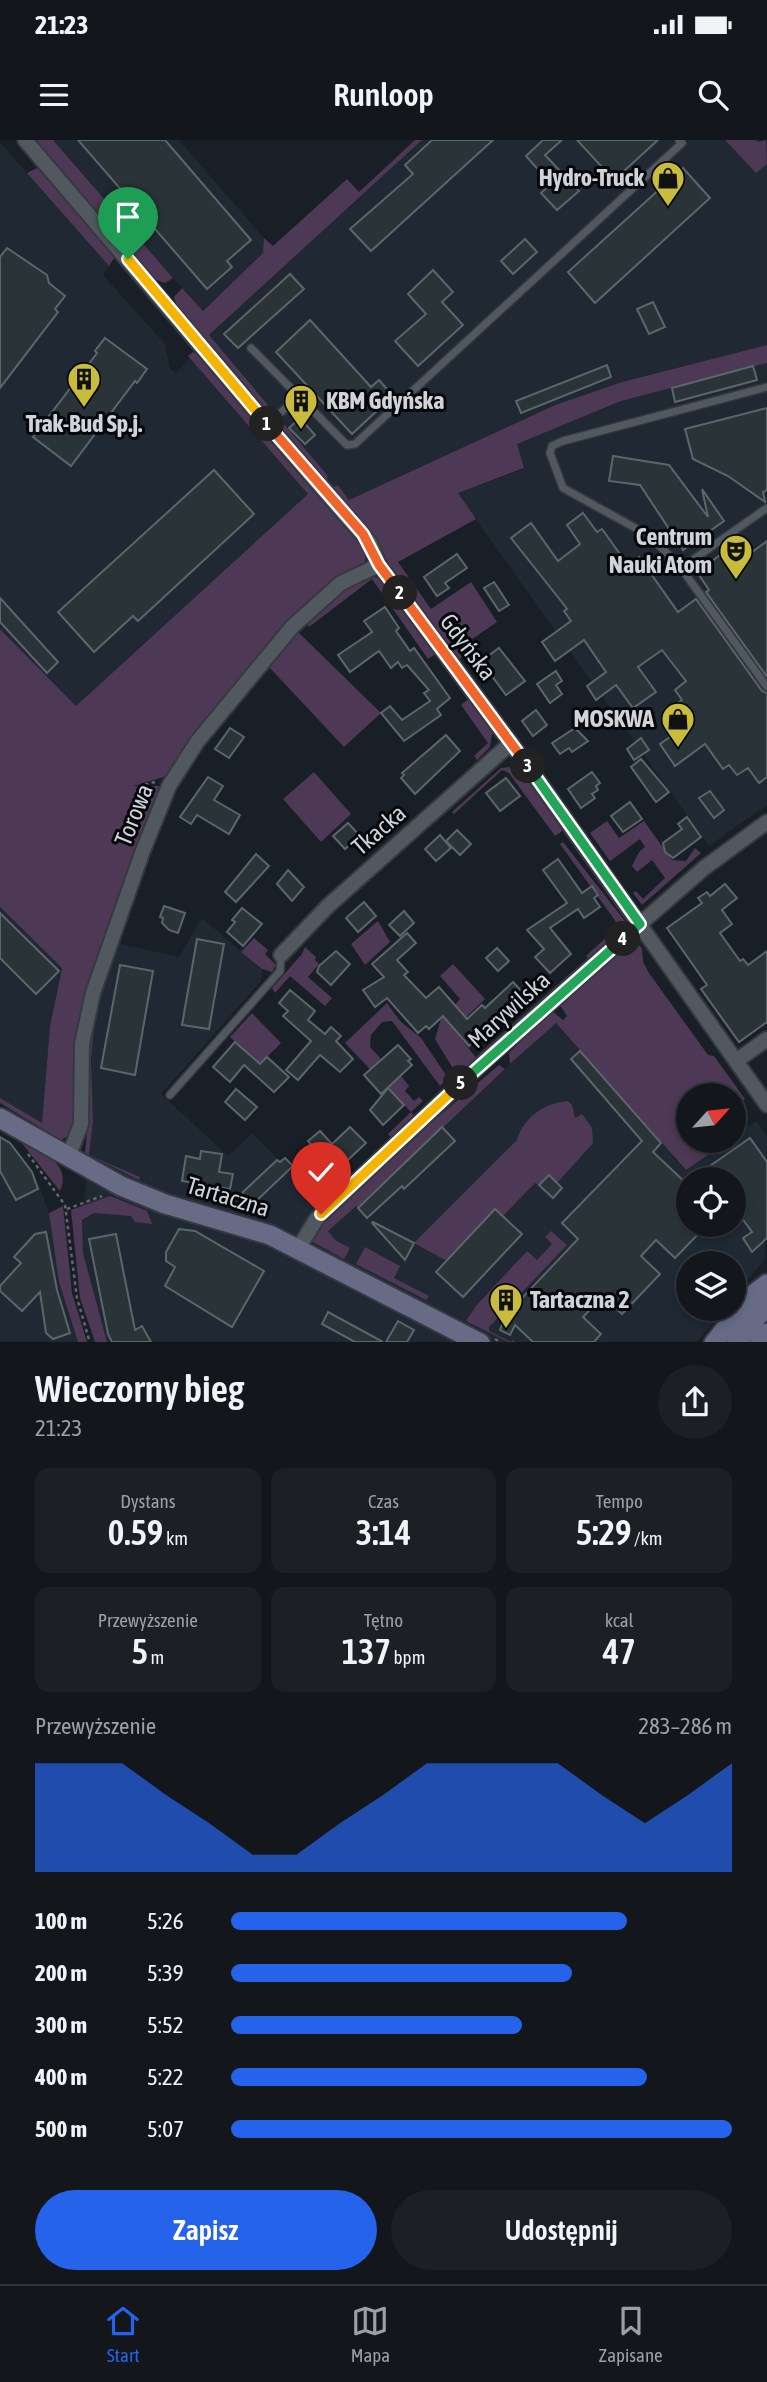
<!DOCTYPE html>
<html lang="pl">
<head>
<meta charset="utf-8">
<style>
  body { margin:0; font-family:"Asap Condensed",sans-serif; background:#1c2025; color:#f1f3f6; height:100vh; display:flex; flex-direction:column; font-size:26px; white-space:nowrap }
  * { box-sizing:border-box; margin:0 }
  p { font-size:23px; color:#9d9fa3 }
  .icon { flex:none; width:38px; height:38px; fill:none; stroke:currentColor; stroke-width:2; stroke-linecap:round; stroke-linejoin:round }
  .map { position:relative; height:1202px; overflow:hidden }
  .details { display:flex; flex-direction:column; background:#13171c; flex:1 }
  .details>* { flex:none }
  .needle { width:46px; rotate:63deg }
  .tools { position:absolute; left:676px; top:943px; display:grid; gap:14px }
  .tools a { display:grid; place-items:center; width:70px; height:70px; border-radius:50%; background:#13171c; box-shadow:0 4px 10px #0003,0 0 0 2px #32363b; font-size:35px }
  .pin { position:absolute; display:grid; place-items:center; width:60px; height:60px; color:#fff; margin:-72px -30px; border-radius:50% 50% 50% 0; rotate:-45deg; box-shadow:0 0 7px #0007 }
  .pin .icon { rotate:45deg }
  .km { position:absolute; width:35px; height:35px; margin:-18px; border-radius:50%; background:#222; color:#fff; font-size:19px; line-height:35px; text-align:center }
  .round { display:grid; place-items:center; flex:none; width:74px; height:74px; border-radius:37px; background:#1c2025 }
  .summary { display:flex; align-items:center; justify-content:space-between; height:119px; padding:0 35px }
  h1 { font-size:38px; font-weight:600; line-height:52px }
  .figures { display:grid; grid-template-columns:repeat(3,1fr); gap:10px; height:119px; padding:7px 35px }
  .figures div { display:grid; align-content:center; border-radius:14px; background:#1c2025; text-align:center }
  .figures b { font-size:35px; font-weight:600 }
  .figures small { font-size:19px; font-weight:400 }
  .figures p { font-size:19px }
  .chart { height:196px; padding:14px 35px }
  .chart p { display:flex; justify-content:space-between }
  .chart svg { width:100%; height:126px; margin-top:7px; fill:#2563eb; opacity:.7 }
  .button { display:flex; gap:14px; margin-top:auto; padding:14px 35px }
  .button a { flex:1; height:80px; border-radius:42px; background:#2563eb; color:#fff; font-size:28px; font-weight:600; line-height:80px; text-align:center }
  .button a+a { background:#1c2025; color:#f1f3f6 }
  ul { padding:0 35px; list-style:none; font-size:23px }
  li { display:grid; grid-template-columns:112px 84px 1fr; align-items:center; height:52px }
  li i { height:18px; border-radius:9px; background:#2563eb }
  .status { display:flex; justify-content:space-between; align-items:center; height:49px; padding:0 35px; background:#13171c; direction:ltr }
  .status svg { height:19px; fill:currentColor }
  header { display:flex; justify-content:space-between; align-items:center; height:91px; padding:0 35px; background:#13171c; font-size:32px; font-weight:600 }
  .tab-bar { display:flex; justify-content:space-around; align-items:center; height:98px; border-top:2px solid #32363b; background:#13171c; font-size:19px; color:#9d9fa3 }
  .tab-bar a { display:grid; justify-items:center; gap:4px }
  .tab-bar .active { color:#2563eb }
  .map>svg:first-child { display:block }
  .built { fill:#202833; fill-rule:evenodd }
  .green { fill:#4d3855 }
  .building { fill:#2a3438; stroke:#5b666b; stroke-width:2 }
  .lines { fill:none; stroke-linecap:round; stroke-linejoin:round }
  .lane-casing { stroke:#36393f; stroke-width:10 }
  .street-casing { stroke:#36393f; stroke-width:18 }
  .secondary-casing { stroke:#36393f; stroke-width:23 }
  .path { stroke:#61666c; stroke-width:2.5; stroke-dasharray:3.5 3.5; stroke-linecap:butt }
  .lane { stroke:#525860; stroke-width:7 }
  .street { stroke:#525860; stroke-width:14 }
  .secondary { stroke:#686b86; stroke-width:19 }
  .split-1-casing { stroke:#fff; stroke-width:14 }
  .split-2-casing { stroke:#fff; stroke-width:14 }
  .split-3-casing { stroke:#fff; stroke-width:14 }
  .split-4-casing { stroke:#fff; stroke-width:14 }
  .split-5-casing { stroke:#fff; stroke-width:14 }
  .split-6-casing { stroke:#fff; stroke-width:14 }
  .split-1 { stroke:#f5b400; stroke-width:9 }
  .split-2 { stroke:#f0652b; stroke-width:9 }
  .split-3 { stroke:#f0652b; stroke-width:9 }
  .split-4 { stroke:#22a559; stroke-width:9 }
  .split-5 { stroke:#22a559; stroke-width:9 }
  .split-6 { stroke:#f5b400; stroke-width:9 }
  .labels { text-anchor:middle; stroke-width:6; stroke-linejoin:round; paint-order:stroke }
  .poi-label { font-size:24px; font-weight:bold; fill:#d0d4d9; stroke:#06080b; text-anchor:end }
  .street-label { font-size:24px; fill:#d0d4d9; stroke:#06080b }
</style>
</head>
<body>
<div class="status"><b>21:23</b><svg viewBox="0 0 49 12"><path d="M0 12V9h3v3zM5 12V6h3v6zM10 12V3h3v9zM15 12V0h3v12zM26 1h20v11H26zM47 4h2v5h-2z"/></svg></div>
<header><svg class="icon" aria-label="menu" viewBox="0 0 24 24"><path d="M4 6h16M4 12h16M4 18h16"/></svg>Runloop<svg class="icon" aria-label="search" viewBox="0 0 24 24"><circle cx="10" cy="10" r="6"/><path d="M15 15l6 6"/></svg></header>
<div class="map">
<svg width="767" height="1203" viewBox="0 0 767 1203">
  <rect width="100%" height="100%" fill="#191f26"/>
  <!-- built -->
  <g class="built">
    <polygon points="53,0 179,0 264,98 264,113 202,171"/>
    <polygon points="422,0 767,0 767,205 622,242 555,265 349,360 338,345 334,347 327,339 328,336 208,196"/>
    <polygon points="0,2 109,126 103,135 165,204 170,229 176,233 190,218 309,353 76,566 0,489"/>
    <polygon points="767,223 767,665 709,706 457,353 524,329 516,304 587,274 621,261"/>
    <polygon points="0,767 62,827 50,886 42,984 0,958"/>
    <path d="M202 778 262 829 261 841 161 954 228 1016 252 993 338 1082 356 1065 359 1067 555 882 685 1030 728 1001H733V997L756 981 767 996 765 1119 733 1158V1124H688V1169H724L697 1202 107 1203 83 1113 82 1080 93 981 90 939 95 879 117 803 179 817ZM688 1040H733V1085H688Z"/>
    <polygon points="0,997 10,1003 32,1032 40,1048 49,1073 59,1142 78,1202 0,1202"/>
  </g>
  <!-- green -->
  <g class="green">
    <polygon points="36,0 53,0 173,138 165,143 156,140"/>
    <polygon points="415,0 422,0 209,195 268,265 263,268 177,166 174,157 182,148 203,171 263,113 264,98 273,106 347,39 359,52"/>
    <polygon points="725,0 756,0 758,2 766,0 767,24 756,33"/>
    <polygon points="39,27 116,115 109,126 27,33"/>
    <polygon points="767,205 767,223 621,261 517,304 524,328 458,353 476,379 398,422 431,469 471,442 497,482 459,508 464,516 458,520 394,434 372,394 279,288 283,283 328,336 327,339 334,347 338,345 349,360 555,265 622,242"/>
    <polygon points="193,212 198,214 316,353 357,396 366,412 365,425 331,442 302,469 171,632 167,636 133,646 158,646 162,650 120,756 84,867 75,982 72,994 61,1000 0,963 0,958 42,983 50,886 62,828 0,767 0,489 76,566 308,354 188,216"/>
    <polygon points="369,436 384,439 437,513 428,519 372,439 309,487 306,481 331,455"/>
    <polygon points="297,491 381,573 344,607 269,527 259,541 255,539"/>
    <polygon points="471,557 496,592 492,594 490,607 477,620 474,616 488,603 461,565"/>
    <polygon points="509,627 517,630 521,627 565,689 555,696 509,633 502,630 454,674 452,672 501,628"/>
    <polygon points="314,632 351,674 321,702 283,659"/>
    <polygon points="607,681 619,698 644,681 672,720 686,721 695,708 701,713 642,765 633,753 636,751 643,759 665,738 652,720 637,732 632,726 639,712 645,707 640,699 610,721 590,693"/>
    <polygon points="563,702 625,781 624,790 590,820 586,816 619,786 560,704"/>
    <polygon points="378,781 390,802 365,825 351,804"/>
    <polygon points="254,798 268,810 265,814 276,825 272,832 262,829 241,812"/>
    <polygon points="631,799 642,808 643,822 649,833 708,915 714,916 745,959 733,967 733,956 688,956 688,976 683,979 688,986 688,1001 699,1001 707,1011 719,1001 728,1001 686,1030 556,883 510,924 509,913 551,870 563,880 567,876 559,864"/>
    <polygon points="117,801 121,802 116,804 95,879 91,921 93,981 89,1015 140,1037 139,1040 85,1013 88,981 88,915 92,884"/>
    <polygon points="305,807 316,817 315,820 319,824 308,837 332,858 325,866 290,836 275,853 272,848 302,814"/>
    <polygon points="453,824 485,859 463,880 454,866 460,859 440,836"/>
    <polygon points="387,863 400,881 421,898 448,938 440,946 392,881 382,882 371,895 370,907 398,938 401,936 409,946 405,951 414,961 419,957 423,961 411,972 415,977 392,999 388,994 411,972 345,903"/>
    <polygon points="252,873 281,903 260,924 230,897"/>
    <polygon points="442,875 478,920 462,935 457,930 455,932 435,899"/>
    <polygon points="499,925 505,929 358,1068 356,1066 328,1091 335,1100 350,1108 344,1119 313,1102 313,1096 318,1087 425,988"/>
    <path d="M568 961 572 965 575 978 582 974 592 988 593 1003 557 1043 549 1036 539 1045 535 1043 503 1076 495 1069 447 1121 414 1103 517 1000C524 977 544 963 568 961Z"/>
    <path d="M17 997C36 1009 74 1023 60 1051Z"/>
    <polygon points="110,1056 147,1071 152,1084 135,1082 131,1076 94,1073 82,1080 83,1113 107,1202 95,1202 80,1158 71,1070"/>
    <polygon points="63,1066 72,1153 87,1202 78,1202 59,1142 49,1073"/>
    <polygon points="551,1091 567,1105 489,1187 489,1191 511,1202 512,1200 516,1202 508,1202 466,1181 476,1166 527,1111 537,1120 552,1104 545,1097"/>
    <polygon points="365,1107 400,1126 394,1138 429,1156 426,1160 356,1124"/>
  </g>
  <!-- building -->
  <g class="building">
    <polygon points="78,0 165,0 251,100 227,121 232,127 207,149"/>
    <polygon points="432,0 493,0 371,111 350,89 413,34 405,25"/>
    <polygon points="543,0 562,0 545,15 579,51 557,70 541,53 551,44 526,16"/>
    <polygon points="577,0 658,0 614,40"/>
    <polygon points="683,28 710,58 595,163 568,132"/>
    <polygon points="525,99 537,112 513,134 501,121"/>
    <polygon points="7,108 47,135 49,143 65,156 55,169 58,172 0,248 0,117"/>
    <polygon points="433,130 453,152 442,162 463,185 418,226 395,201 426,174 408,154"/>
    <polygon points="290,134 304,149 238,208 224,194"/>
    <polygon points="653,162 665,187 649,194 637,169"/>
    <polygon points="310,180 371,247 379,240 393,256 352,294 276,212"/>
    <polygon points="105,198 147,229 137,243 135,241 71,326 33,297 97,213 95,211"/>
    <polygon points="607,225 611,237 521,273 516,261"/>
    <polygon points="753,226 757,240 675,262 672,248"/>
    <polygon points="767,268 767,350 763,352 765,362 728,336 693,319 685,289"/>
    <polygon points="300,278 315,295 305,304 289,288"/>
    <polygon points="613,316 669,325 708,377 702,349 724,381 683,410 640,345 609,341"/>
    <polygon points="214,330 254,374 138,481 133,476 94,512 58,472"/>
    <polygon points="583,373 597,392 602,389 628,425 639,417 678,472 696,459 762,551 767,553 767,637 759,643 748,628 737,635 729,625 723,629 705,604 675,626 660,604 690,583 677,564 682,560 675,550 686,541 662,510 638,527 656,552 633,568 616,545 596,560 587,546 606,532 584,500 555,521 542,502 571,481 564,471 567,469 561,461 511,398 531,383 558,421 580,404 567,385"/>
    <polygon points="767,401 767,537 706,452 709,450 697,432 738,402 748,415"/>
    <polygon points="457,414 467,428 445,443 449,448 437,456 424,437"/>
    <polygon points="494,442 509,465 499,471 484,448"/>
    <polygon points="0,458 58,522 47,533 0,482"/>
    <polygon points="385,467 399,488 396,491 410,511 414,508 450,558 437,569 441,575 404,601 381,573 390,566 402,580 430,561 424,553 429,550 407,525 402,528 398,522 391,528 379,511 350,532 338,515 372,492 364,481"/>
    <polygon points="499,508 525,541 506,555 488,531 483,535 476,525"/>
    <polygon points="556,531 562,541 556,545 562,554 550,563 537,544"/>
    <polygon points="536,570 547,585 533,596 522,581"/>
    <polygon points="230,588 244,597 229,618 215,609"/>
    <polygon points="575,588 588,601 572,612 569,608 560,614 552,603"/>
    <polygon points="446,595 460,611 415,654 401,638 404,635 402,633"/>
    <polygon points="641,598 649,610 634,620 627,609"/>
    <polygon points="641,619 669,652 656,662 631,627"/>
    <polygon points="592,632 600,643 596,646 598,650 592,654 595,658 581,668 568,649"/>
    <polygon points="208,637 223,646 214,660 240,675 229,694 197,675 191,684 180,677"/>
    <polygon points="506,638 520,656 500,671 486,653"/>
    <polygon points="710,651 724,670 714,678 699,658"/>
    <polygon points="630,662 642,679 623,692 611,676"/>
    <polygon points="687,677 701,697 673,718 665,712 663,703 682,689 678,684"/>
    <polygon points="348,683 360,696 345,709 333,696"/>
    <polygon points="457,690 471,704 460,715 446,701"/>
    <polygon points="440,695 451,708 436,721 425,709"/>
    <polygon points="256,714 269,726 236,762 225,752"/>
    <polygon points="558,719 582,753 592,746 598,755 594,758 600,767 584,778 578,769 550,788 571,814 550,833 535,817 544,809 527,790 567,763 543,730"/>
    <polygon points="288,730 304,747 292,761 277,744"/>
    <polygon points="725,744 737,758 722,770 732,784 720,793 740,821 743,819 748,825 767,811 767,882 739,902 701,849 707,845 667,788 702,763 698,758 707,752 710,756"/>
    <polygon points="364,762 376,776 358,792 346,778"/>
    <polygon points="164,766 185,773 178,793 169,790 162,783 163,778 160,777"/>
    <polygon points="242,768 262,784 243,806 227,792 235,782 232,780"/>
    <polygon points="404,771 414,783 400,796 389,785"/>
    <polygon points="0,773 59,831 36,854 0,818"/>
    <polygon points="407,793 416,803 397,820 408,832 404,835 426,858 439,847 467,879 482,865 485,868 513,842 525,855 469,906 443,876 429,889 426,886 418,893 387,858 375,867 363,850 384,837 372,824"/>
    <polygon points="197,799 224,804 209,889 182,885"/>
    <polygon points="497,808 509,821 498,831 486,818"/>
    <polygon points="336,811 350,824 331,845 317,832 319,826"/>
    <polygon points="120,825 153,831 135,935 101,928"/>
    <polygon points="290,850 315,871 308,880 325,894 331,887 341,896 336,901 353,919 340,932 320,915 298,940 286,930 311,901 283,876 288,871 279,863"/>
    <polygon points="235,902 260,924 267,917 289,937 274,952 244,925 230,942 213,927"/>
    <polygon points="398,905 411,919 408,921 412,925 381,954 364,935"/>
    <polygon points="580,911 661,1003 653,1012 688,1045 688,1085 707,1085 675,1118 656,1100 641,1116 660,1134 622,1174 603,1156 583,1177 601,1194 594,1202 533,1202 515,1185 510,1195 500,1190 505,1176 578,1099 562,1083 642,1001 571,919"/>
    <polygon points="388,948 404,965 383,985 370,970"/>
    <polygon points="236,949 257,967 245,980 225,962"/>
    <polygon points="350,987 366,1003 318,1048 305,1034 323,1017 308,1001 320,991 332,1004"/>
    <polygon points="442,987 455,1001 404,1049 402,1046 367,1078 358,1068"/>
    <polygon points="0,997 10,1003 32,1032 38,1049 16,1060 0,1031"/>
    <polygon points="750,998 767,1022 767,1098 752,1112 743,1098 752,1092 733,1066 733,1040 690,1040"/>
    <polygon points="201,1011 222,1014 219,1032 233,1034 230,1049 182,1041 186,1016 200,1019"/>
    <polygon points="285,1018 293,1026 250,1067 240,1064 243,1052 277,1020 280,1022"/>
    <polygon points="549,1035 562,1048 553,1058 539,1045"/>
    <polygon points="495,1069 522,1094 463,1157 436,1132"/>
    <polygon points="373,1082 414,1103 405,1120 372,1083"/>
    <polygon points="179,1089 195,1091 264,1131 232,1187 165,1146 175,1127 166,1121 166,1112"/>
    <polygon points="46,1092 57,1150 70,1193 53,1199 46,1193 40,1152 22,1171 0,1151 0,1146 21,1123 14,1117 35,1094"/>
    <polygon points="116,1094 135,1190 142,1186 151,1202 112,1202 108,1194 89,1099"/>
    <polygon points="328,1172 383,1202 355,1202 322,1184"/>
    <polygon points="398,1181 414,1190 407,1202 386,1202"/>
  </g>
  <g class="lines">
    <defs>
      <g id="lane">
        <polyline points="251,208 342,300 347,305 355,304 682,3 679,0"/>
        <polyline points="767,247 563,301 552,306 550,313 563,348 639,390 658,404 681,428 767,547"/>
        <polyline points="268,284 299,256"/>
        <polyline points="681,428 767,368"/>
        <polyline points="170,955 280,831 281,815"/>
      </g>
      <g id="street">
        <polyline points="25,0 338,367 370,403 379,425 525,622 767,965"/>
        <polyline points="281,815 328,766 511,603"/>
        <polyline points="736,921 767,899"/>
        <polyline points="68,1018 81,984 82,904 93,853 142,713 169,646 197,602 292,487 341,443 379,425"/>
        <polyline points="298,1109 317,1078 490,916 640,784 704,728 767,682"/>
      </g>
      <g id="secondary">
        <polyline points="0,978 121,1046 165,1064 270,1095 480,1203"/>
        <polyline points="714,1203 750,1157 767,1144"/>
        <polyline points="737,1203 767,1164"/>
        <polyline points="760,1203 767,1193"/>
      </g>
    </defs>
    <!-- lane casing -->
    <use href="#lane" class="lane-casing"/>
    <!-- street casing -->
    <use href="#street" class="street-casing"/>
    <!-- secondary casing -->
    <use href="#secondary" class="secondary-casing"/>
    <!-- path -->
    <g class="path">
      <polyline points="138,646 155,642"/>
      <polyline points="28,1014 65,1065 77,1158 90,1203"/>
      <polyline points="67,1069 102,1056"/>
      <polyline points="495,1199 502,1203"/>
    </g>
    <!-- lane -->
    <use href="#lane" class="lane"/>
    <!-- street -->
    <use href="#street" class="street"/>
    <!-- secondary -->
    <use href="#secondary" class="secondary"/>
  </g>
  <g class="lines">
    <defs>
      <polyline id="split-1" points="128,119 267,284"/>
      <polyline id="split-2" points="267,284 363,394 379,425 400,453"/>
      <polyline id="split-3" points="400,453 528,626"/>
      <polyline id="split-4" points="528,626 640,784 623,799"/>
      <polyline id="split-5" points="461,943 623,799"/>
      <polyline id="split-6" points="321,1074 461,943"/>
    </defs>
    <!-- split-1 casing -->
    <use href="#split-1" class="split-1-casing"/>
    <!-- split-2 casing -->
    <use href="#split-2" class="split-2-casing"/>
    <!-- split-3 casing -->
    <use href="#split-3" class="split-3-casing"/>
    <!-- split-4 casing -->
    <use href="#split-4" class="split-4-casing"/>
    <!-- split-5 casing -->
    <use href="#split-5" class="split-5-casing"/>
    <!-- split-6 casing -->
    <use href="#split-6" class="split-6-casing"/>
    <!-- split-1 -->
    <use href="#split-1" class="split-1"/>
    <!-- split-2 -->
    <use href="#split-2" class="split-2"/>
    <!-- split-3 -->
    <use href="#split-3" class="split-3"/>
    <!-- split-4 -->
    <use href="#split-4" class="split-4"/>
    <!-- split-5 -->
    <use href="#split-5" class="split-5"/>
    <!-- split-6 -->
    <use href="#split-6" class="split-6"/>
  </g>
  <!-- icons -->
  <defs>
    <symbol id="shop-pin" viewBox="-11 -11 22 30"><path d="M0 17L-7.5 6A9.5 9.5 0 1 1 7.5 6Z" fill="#c9bb3b" stroke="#06080b"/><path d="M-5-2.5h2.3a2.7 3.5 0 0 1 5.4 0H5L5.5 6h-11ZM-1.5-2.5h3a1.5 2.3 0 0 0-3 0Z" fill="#111"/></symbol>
    <symbol id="building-pin" viewBox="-11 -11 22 30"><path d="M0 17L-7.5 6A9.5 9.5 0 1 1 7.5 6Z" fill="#c9bb3b" stroke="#06080b"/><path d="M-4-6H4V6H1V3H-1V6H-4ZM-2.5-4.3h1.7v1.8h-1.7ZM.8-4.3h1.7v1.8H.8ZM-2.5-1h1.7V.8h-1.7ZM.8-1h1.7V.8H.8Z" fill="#111"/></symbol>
    <symbol id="theatre-pin" viewBox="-11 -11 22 30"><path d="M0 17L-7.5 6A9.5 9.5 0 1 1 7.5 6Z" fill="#c9bb3b" stroke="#06080b"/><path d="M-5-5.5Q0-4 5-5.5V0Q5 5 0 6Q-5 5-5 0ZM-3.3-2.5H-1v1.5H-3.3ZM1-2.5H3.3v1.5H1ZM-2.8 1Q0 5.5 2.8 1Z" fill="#111"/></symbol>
  </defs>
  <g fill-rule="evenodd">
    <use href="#shop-pin" x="649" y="19" width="38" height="52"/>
    <use href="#building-pin" x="65" y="220" width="38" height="52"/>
    <use href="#building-pin" x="282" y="242" width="38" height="52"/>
    <use href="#theatre-pin" x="717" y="392" width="38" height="52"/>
    <use href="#shop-pin" x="659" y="560" width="38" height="52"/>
    <use href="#building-pin" x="487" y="1141" width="38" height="52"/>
  </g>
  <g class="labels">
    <!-- poi labels -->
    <g class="poi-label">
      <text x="644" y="46">Hydro-Truck</text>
      <text x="326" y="269" text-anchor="start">KBM Gdyńska</text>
      <text x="84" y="292" text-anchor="middle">Trak-Bud Sp.j.</text>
      <text x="712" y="405">Centrum<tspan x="712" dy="28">Nauki Atom</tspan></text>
      <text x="654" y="587">MOSKWA</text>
      <text x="530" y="1168" text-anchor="start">Tartaczna 2</text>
    </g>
    <!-- street labels -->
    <g class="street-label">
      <text transform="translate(468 507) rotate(53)" y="8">Gdyńska</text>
      <text transform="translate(134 675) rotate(-68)" y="8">Torowa</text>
      <text transform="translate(379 690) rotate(-41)" y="8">Tkacka</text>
      <text transform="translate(509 870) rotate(-42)" y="8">Marywilska</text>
      <text transform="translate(228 1057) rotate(17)" y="8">Tartaczna</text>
    </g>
  </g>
</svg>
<div class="tools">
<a><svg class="needle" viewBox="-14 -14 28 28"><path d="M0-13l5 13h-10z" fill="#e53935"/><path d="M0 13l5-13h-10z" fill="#9d9fa3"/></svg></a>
<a><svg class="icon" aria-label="locate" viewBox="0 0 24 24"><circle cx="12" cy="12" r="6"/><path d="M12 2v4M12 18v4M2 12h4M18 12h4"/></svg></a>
<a><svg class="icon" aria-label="layers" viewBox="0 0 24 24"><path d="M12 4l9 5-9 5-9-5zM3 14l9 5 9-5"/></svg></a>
</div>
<div class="pin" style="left:128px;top:119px;background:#1e9e55"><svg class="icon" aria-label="arrive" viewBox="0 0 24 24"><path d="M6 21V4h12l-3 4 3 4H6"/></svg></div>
<div class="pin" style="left:321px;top:1074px;background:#d93025"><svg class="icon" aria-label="check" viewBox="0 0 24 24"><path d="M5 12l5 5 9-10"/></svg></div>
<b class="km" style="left:267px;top:284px">1</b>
<b class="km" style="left:400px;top:453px">2</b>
<b class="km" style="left:528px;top:626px">3</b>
<b class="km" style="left:623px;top:799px">4</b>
<b class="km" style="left:461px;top:943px">5</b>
</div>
<section class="details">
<div class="summary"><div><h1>Wieczorny bieg</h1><p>21:23</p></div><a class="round"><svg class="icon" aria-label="share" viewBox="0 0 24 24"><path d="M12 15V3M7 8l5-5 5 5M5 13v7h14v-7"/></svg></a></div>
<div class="figures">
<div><p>Dystans</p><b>0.59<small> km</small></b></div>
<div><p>Czas</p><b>3:14</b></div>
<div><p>Tempo</p><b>5:29<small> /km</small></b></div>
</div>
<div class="figures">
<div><p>Przewyższenie</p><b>5<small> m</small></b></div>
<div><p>Tętno</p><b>137<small> bpm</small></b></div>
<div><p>kcal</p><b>47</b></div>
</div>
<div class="chart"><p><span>Przewyższenie</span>283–286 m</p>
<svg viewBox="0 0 160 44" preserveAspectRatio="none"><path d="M0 44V6L10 6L20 6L30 17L40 27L50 38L60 38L70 27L80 17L90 6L100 6L110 6L120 6L130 17L140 27L150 17L160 6V44z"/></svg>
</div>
<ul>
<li><b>100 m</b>5:26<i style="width:79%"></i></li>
<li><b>200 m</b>5:39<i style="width:68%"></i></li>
<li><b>300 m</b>5:52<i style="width:58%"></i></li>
<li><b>400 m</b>5:22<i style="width:83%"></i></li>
<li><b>500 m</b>5:07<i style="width:100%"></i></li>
</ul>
<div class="button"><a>Zapisz</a><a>Udostępnij</a></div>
</section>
<nav class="tab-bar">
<a class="active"><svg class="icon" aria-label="home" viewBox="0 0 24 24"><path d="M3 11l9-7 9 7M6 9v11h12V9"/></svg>Start</a>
<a><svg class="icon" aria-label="map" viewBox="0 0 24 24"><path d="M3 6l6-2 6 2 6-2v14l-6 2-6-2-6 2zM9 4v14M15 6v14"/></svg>Mapa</a>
<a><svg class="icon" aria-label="saved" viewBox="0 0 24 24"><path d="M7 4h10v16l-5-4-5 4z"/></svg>Zapisane</a>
</nav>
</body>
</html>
